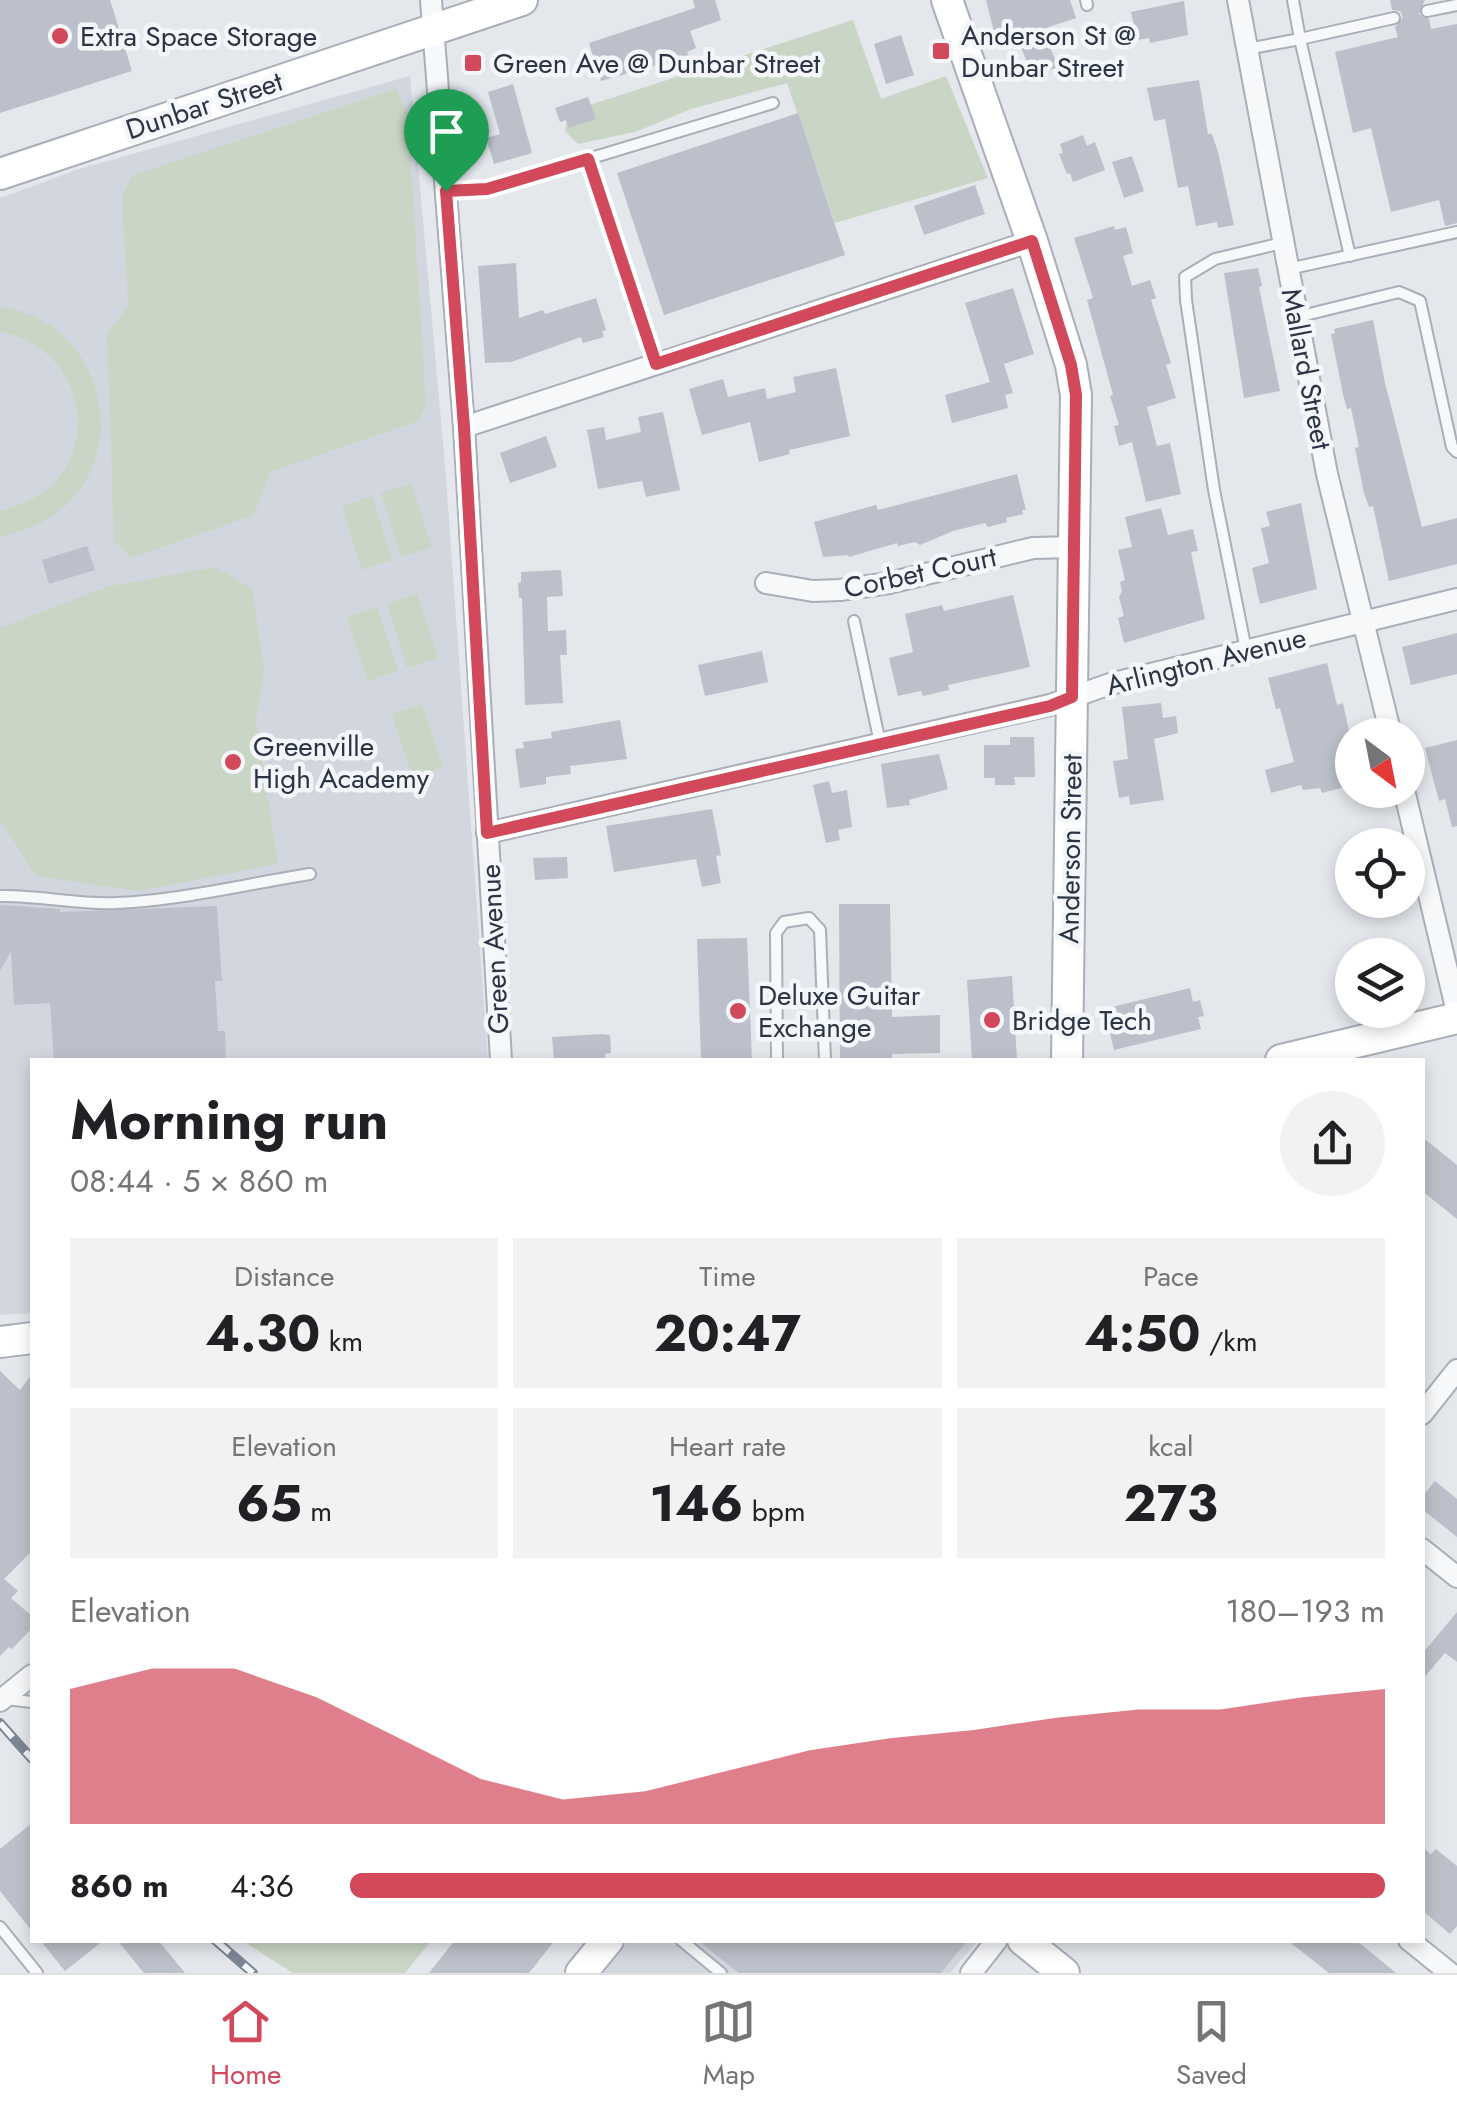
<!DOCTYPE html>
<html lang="en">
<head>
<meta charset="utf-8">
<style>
  body { margin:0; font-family:Jost,sans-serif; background:#f2f2f2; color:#202124; height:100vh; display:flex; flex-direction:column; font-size:38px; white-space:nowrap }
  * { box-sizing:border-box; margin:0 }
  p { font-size:32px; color:#757577 }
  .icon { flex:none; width:55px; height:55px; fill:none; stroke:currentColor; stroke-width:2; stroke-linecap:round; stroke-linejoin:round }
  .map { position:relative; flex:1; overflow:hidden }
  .details { position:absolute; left:30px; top:1058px; width:1395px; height:885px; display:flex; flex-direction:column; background:#fff; border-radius:0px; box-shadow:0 5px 15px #0003 }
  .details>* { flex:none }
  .needle { width:65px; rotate:148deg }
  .controls { position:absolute; left:1335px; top:718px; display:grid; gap:20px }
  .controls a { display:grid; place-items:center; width:90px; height:90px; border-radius:50%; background:#fff; box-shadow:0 5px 15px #0003; font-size:50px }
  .pin { position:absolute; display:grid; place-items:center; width:85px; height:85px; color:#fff; margin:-102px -42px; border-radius:50% 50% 50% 0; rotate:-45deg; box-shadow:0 0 10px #0007 }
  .pin .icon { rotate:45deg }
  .round { display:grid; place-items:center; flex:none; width:105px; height:105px; border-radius:52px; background:#f2f2f2 }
  .overview { display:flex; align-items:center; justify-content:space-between; height:170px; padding:0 40px }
  h1 { font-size:55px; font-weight:700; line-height:75px }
  .stats { display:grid; grid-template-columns:repeat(3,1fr); gap:15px; height:170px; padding:10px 40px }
  .stats div { display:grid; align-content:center; border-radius:0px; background:#f2f2f2; text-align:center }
  .stats b { font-size:50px; font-weight:700 }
  .stats small { font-size:28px; font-weight:400 }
  .stats p { font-size:28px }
  .chart { height:280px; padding:20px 40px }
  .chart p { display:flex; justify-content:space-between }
  .chart svg { width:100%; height:180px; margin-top:10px; fill:#d1495b; opacity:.7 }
  ul { padding:0 40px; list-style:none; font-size:32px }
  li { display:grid; grid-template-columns:160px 120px 1fr; align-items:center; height:75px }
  li i { height:25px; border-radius:12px; background:#d1495b }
  .tab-bar { display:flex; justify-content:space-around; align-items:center; height:140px; border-top:2px solid #e0e0e0; background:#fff; font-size:28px; color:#757577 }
  .tab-bar a { display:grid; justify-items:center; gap:5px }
  .tab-bar .on { color:#d1495b }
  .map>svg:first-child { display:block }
  .built { fill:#d2d6de }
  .green { fill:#c9d6c5 }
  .building { fill:#bbc0ca }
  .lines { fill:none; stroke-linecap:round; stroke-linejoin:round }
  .lane-casing { stroke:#a9aeb7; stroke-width:14 }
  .street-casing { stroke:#a9aeb7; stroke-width:24 }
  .secondary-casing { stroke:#a9aeb7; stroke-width:34 }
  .lane { stroke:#f7f8fa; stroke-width:10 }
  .street { stroke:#f7f8fa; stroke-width:20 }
  .secondary { stroke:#fff; stroke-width:30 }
  .rail-casing { stroke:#7d8696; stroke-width:10 }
  .rail { stroke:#f4f6f9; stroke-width:6; stroke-dasharray:19; stroke-linecap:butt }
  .route-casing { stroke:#fff; stroke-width:20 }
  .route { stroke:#d1495b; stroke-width:12 }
  .poi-dot { fill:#d1495b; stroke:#f4f6f9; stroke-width:4 }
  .labels { text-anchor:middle; stroke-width:9; stroke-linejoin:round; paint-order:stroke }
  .poi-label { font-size:28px; fill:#2b3445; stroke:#f4f6f9; text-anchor:start }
  .street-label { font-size:28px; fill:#2b3445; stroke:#f4f6f9 }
</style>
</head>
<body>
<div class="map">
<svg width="1457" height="1973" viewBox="0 0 1457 1973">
  <rect width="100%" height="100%" fill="#e4e7ec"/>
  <!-- built -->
  <g class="built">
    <polygon points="410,76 445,465 488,1060 32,1060 32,1313 0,1315 0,198 79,169"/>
    <polygon points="624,1940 978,1940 950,1973 596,1973"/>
  </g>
  <!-- green -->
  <g class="green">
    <polygon points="853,20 881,99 946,76 988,178 835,223 787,83 691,109 635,132 578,144 565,131 568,112"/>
    <polygon points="396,89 408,114 426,404 418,421 270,472 254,515 131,558 114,541 107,334 128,306 122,195 133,175"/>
    <path d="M0 307C97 317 136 444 63 508 45 524 23 530 0 537V511C20 505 40 498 55 482 104 427 70 343 0 332Z"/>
    <polygon points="411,483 432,547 401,557 381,493"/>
    <polygon points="372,496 392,560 362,570 342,506"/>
    <polygon points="216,567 252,589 264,669 256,722 278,864 138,891 36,876 0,820 0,628 109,586"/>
    <polygon points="417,594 438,658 407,668 387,604"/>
    <polygon points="377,607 398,671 368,681 347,617"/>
    <polygon points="422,704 443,767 413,778 392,714"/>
    <polygon points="241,1940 432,1940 405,1973 293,1973"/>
  </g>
  <!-- building -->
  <g class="building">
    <polygon points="0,0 110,0 132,71 0,113"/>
    <polygon points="693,0 715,0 721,20 690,31 696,48 687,52 689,56 601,81 589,43 695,8"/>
    <polygon points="986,0 1070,0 1076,18 1043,29 1058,67 1033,77 1017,37 997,44"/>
    <polygon points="1390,0 1425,0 1419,14 1429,19 1431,29 1457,24 1457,223 1445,226 1439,200 1391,212 1371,128 1353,133 1335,52 1398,37 1395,27 1403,17 1400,11 1392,10"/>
    <polygon points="1184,1 1188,35 1150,43 1149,38 1137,40 1131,12"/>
    <polygon points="901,35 914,75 886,84 874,44"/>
    <polygon points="1199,80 1208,134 1212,134 1218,152 1234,225 1218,228 1217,222 1196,226 1188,186 1178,188 1165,119 1154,121 1147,88"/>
    <polygon points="513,84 532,153 494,164 486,138 500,134 488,92"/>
    <polygon points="588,97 596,119 569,128 566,120 560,122 555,108"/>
    <polygon points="798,113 845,255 664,315 617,173"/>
    <polygon points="1083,135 1087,146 1095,142 1105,170 1073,182 1070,173 1067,174 1059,154 1063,153 1060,144"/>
    <polygon points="1132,156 1144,191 1124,198 1112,162"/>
    <polygon points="975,185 985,214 924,235 914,206"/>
    <polygon points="1114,226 1115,230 1126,227 1133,253 1123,256 1132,286 1150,280 1156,298 1151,300 1171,363 1166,365 1176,398 1147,407 1157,446 1170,443 1181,494 1146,502 1132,442 1119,446 1114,426 1119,425 1110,396 1113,395 1087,300 1093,298 1074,238"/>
    <polygon points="516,263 519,318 543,310 545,314 596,298 606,330 602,331 604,337 583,343 581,337 511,362 485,363 478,266"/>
    <polygon points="1258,268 1262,286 1259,287 1280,391 1244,398 1224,273"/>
    <polygon points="1013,288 1034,354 1004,364 1013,393 1005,395 1008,408 952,423 945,395 990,382 965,303"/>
    <polygon points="1373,320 1385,383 1422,527 1457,518 1457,564 1389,581 1373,506 1369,507 1364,493 1355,448 1359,447 1357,437 1351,408 1347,409 1343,394 1331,334 1335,333 1334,329"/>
    <polygon points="836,368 850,436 789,450 790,454 759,462 750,422 702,435 689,389 723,379 728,397 765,388 767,399 796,392 793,377"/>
    <polygon points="663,412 680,490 646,497 642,481 598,489 587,430 604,427 606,440 641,432 638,417"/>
    <polygon points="546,436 557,467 510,483 500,453"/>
    <polygon points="1017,474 1026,510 1022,510 1023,514 1006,518 1007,522 988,527 985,523 953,531 920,545 915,542 898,546 897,543 849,557 848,555 823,557 814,522 876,505 878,510"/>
    <polygon points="1301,503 1317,589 1260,604 1252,568 1269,563 1261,528 1270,526 1266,512"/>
    <polygon points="1161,508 1168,535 1193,529 1198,551 1191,552 1205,619 1124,643 1118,618 1124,616 1119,597 1122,591 1120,582 1125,580 1118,550 1132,547 1125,517"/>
    <polygon points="87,546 95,570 49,584 42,560"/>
    <polygon points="561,570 563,596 547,597 548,631 566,630 567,655 560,655 563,703 525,705 522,598 519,598 518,583 521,582 521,572"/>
    <polygon points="1013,595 1030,667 948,685 949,690 923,696 921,691 898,696 889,658 913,652 905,614 942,605 944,611"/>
    <polygon points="1457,633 1457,674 1411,685 1402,647"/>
    <polygon points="762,651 768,682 705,696 698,665"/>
    <polygon points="1327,663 1337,705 1343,703 1352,745 1352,785 1322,793 1320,788 1303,790 1301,785 1271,793 1265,770 1294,762 1280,708 1276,709 1268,678"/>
    <polygon points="1161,703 1163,718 1176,716 1178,733 1154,739 1164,800 1130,805 1129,796 1119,798 1113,761 1128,759 1122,707"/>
    <polygon points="620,720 627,759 570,766 571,774 546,777 546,784 520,788 515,749 524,748 523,742 552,738 551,732"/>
    <polygon points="1010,737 1034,737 1035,777 1014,777 1015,785 995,785 995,778 984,778 984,745 1010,745"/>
    <polygon points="1457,740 1457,826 1452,827 1445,799 1439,801 1425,748"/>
    <polygon points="939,754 948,789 909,800 910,805 887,808 881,764"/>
    <polygon points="829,781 832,793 847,790 852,827 838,830 840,840 826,843 813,785"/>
    <polygon points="712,809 721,855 716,856 721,883 702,887 696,859 614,872 606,826"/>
    <polygon points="567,857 568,878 535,880 533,858"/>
    <polygon points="839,904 890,904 892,1017 940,1015 940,1053 892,1054 892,1060 840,1060"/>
    <polygon points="0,905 60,909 60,912 217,906 222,981 215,981 218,1031 225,1031 226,1060 54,1060 50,1003 14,1005 11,951 0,971"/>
    <polygon points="747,938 752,1060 701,1060 697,939"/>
    <polygon points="1012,976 1017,1060 972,1060 967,980"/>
    <polygon points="1190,988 1193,1002 1200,1000 1204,1016 1198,1017 1201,1029 1114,1050 1104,1009"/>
    <polygon points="602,1034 610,1035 611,1053 605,1054 605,1060 554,1060 552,1037"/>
    <polygon points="1422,1137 1457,1165 1457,1219 1422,1191"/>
    <polygon points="0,1371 20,1390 32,1374 32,1551 4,1579 18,1591 11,1598 32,1616 32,1628 12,1649 9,1647 0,1656"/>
    <polygon points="1435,1481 1457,1499 1457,1537 1422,1509 1422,1497"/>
    <polygon points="1457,1612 1457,1662 1445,1653 1422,1680 1422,1654"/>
    <polygon points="32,1823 32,1931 0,1891 0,1849"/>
    <polygon points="1422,1847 1431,1854 1436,1849 1457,1866 1457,1926 1450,1934 1422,1910"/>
    <polygon points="40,1940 104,1940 65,1971"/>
    <polygon points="117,1940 158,1940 185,1973 144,1973"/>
    <polygon points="455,1940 555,1940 529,1973 429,1973"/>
    <polygon points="697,1940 968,1940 941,1973 739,1973"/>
    <polygon points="1287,1940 1356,1940 1396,1973 1329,1973"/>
  </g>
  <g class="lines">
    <defs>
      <g id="lane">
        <polyline points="1086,0 1087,5"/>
        <polyline points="1427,11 1457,5"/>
        <polyline points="1247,49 1300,39 1293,0"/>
        <polyline points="588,159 773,103"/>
        <polyline points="446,191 487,189 588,159 655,363"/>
        <polyline points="1350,256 1300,39 1394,18"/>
        <polyline points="1288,269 1457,232"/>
        <polyline points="1297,317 1399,292 1420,301 1452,447 1457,452"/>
        <polyline points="854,621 880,743"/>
        <polyline points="1246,650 1214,490 1186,300 1185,277 1215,259 1282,243"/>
        <path d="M0 896C39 895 78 905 117 903 182 900 246 884 310 874"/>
        <polyline points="777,1060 776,933 784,922 809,918 820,930 825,1060"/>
        <polyline points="6,1699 32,1702"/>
        <polyline points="0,1927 37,1973"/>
        <polyline points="681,1940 721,1973"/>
      </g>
      <g id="street">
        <polyline points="431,0 464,427 501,1060"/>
        <polyline points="1238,0 1327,474 1391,735"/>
        <polyline points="464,427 1032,241"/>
        <polyline points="766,583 813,591 840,590 889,583 1033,548 1074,547"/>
        <polyline points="1404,790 1457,1012"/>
        <polyline points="487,833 1050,705 1110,684 1457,599"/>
        <polyline points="1422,1414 1457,1370"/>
        <polyline points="1422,1549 1457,1577"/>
        <polyline points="0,1701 32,1675"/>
        <polyline points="1409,1940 1450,1973"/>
        <polyline points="971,1973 997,1940"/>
      </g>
      <g id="secondary">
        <polyline points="947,0 1032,241 1071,365 1076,395 1067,1060"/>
        <polyline points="0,174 522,0"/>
        <polyline points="1281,1060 1457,1018"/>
        <polyline points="0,1342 32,1338"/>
        <polyline points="1023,1940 1064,1973"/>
        <polyline points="581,1973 608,1940"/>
      </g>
    </defs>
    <!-- lane casing -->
    <use href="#lane" class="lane-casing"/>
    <!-- street casing -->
    <use href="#street" class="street-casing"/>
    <!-- secondary casing -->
    <use href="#secondary" class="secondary-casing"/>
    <!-- lane -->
    <use href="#lane" class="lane"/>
    <!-- street -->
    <use href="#street" class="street"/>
    <!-- secondary -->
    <use href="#secondary" class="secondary"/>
    <defs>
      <g id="rail">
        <polyline points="0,1723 32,1759"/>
        <polyline points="215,1940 253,1973"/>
      </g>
    </defs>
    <!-- rail casing -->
    <use href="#rail" class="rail-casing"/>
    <!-- rail -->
    <use href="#rail" class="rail"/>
  </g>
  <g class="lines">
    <defs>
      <polygon id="route" points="588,159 656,364 1032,241 1071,365 1076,395 1072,697 1050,706 487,833 464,427 446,191 487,189"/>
    </defs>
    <!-- route casing -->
    <use href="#route" class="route-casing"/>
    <!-- route -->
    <use href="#route" class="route"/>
  </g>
  <!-- markers -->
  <g class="poi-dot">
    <circle cx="60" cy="36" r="10"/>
    <rect x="931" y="41" width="20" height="20" rx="5"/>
    <rect x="463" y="53" width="20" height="20" rx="5"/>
    <circle cx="233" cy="762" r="10"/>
    <circle cx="738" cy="1011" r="10"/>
    <circle cx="992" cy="1020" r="10"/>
  </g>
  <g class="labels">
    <!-- poi labels -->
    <g class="poi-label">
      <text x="961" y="45">Anderson St @<tspan x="961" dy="32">Dunbar Street</tspan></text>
      <text x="80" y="46">Extra Space Storage</text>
      <text x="493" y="73">Green Ave @ Dunbar Street</text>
      <text x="253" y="756">Greenville<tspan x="253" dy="32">High Academy</tspan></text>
      <text x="758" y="1005">Deluxe Guitar<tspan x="758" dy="32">Exchange</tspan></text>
      <text x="1012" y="1030">Bridge Tech</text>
    </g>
    <!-- street labels -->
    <g class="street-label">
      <text transform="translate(204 105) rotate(-18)" y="10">Dunbar Street</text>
      <text transform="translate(1307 369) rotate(79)" y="10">Mallard Street</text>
      <text transform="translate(920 572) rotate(-12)" y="10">Corbet Court</text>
      <text transform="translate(1206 661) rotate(-14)" y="10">Arlington Avenue</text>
      <text transform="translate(1070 849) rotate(-89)" y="10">Anderson Street</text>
      <text transform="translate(494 949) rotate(-93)" y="10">Green Avenue</text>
    </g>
  </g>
</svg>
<div class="controls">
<a><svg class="needle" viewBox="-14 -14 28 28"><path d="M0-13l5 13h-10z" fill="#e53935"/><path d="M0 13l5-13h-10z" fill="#757577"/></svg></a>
<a><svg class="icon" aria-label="locate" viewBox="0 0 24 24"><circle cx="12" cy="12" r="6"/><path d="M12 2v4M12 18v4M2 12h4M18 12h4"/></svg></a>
<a><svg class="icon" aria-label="layers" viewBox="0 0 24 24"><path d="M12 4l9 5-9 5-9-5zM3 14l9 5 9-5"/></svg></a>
</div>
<div class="pin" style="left:446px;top:191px;background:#1e9e55"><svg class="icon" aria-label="arrive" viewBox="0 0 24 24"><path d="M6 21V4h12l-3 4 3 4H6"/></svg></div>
<section class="details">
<div class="overview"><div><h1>Morning run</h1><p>08:44 · 5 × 860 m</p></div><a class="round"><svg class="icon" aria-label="share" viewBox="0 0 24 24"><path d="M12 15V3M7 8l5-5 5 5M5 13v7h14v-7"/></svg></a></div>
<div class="stats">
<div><p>Distance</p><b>4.30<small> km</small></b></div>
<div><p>Time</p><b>20:47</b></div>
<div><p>Pace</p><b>4:50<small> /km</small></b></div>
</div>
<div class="stats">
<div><p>Elevation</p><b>65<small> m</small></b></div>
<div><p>Heart rate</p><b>146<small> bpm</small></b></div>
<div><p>kcal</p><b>273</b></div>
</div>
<div class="chart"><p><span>Elevation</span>180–193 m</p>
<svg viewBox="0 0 160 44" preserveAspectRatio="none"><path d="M0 44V11L10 6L20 6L30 13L40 23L50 33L60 38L70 36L80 31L90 26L100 23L110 21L120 18L130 16L140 16L150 13L160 11V44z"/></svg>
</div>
<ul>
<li><b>860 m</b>4:36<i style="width:100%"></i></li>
</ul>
</section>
</div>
<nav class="tab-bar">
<a class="on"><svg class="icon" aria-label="home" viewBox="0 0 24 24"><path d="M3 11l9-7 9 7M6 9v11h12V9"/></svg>Home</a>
<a><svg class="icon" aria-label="map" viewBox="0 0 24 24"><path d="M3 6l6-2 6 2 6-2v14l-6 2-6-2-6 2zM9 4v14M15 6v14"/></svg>Map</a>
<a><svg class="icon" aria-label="saved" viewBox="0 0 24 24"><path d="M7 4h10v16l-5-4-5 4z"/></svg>Saved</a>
</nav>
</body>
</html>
